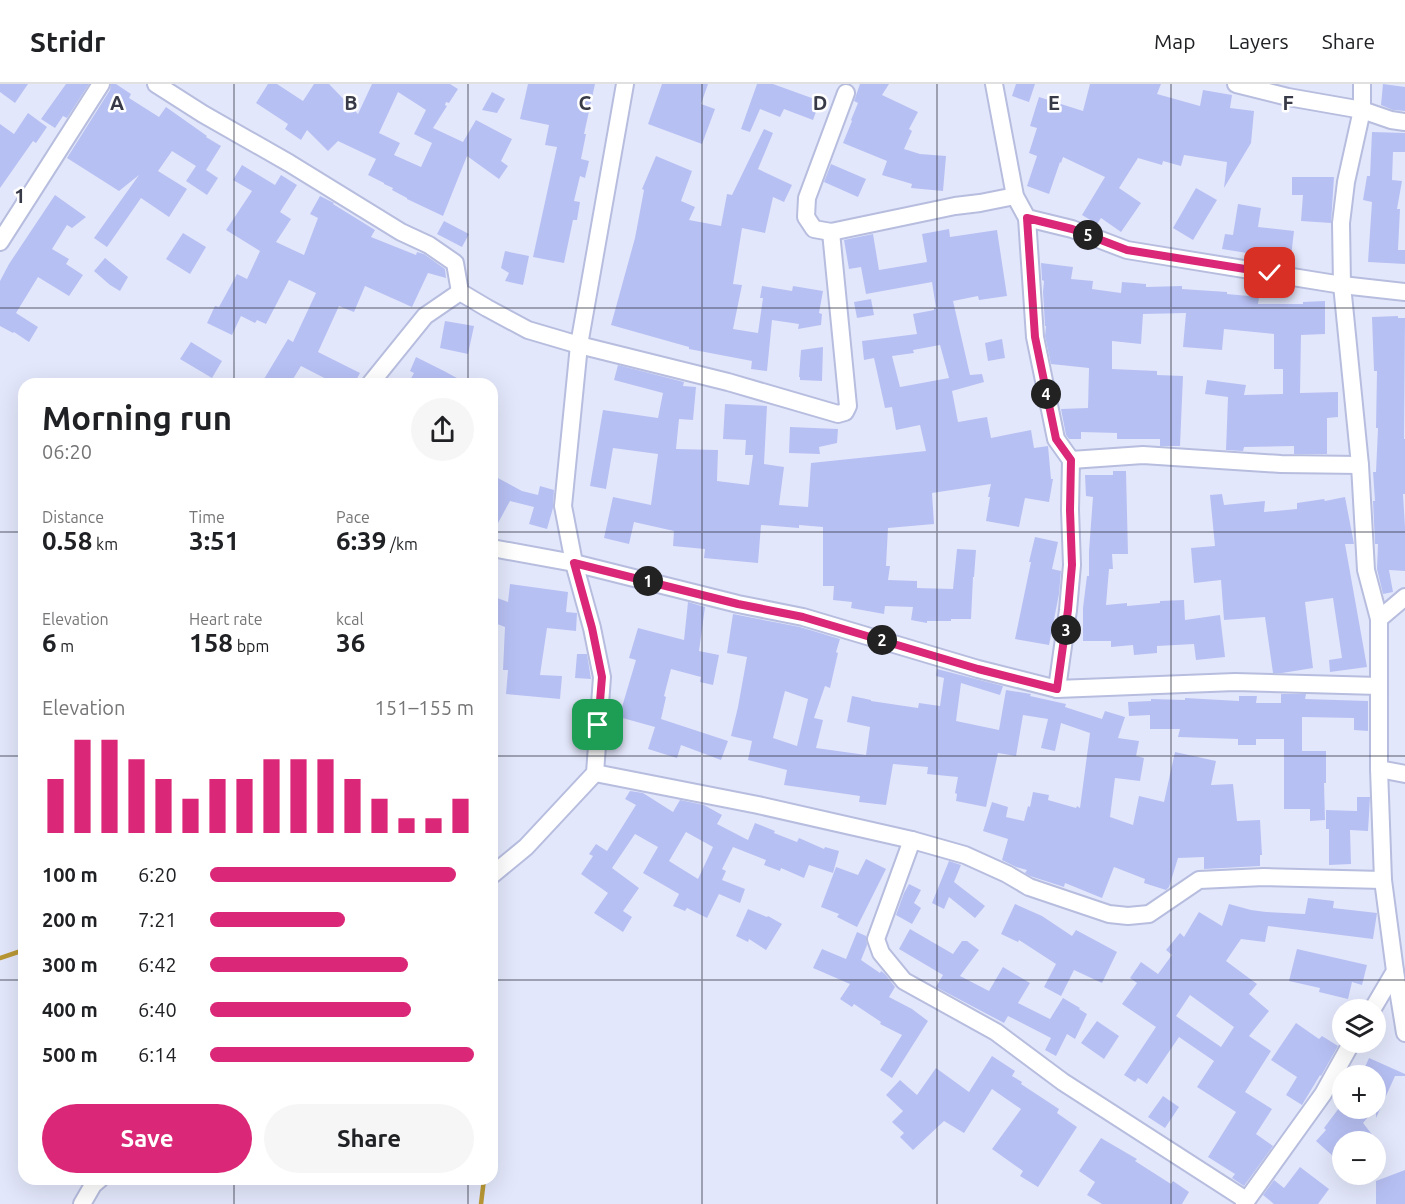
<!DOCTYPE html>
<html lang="en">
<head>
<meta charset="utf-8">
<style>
  body { margin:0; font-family:Ubuntu,sans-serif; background:#f6f6f6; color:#202124; height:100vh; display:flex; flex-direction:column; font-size:22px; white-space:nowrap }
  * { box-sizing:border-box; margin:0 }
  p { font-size:20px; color:#757577 }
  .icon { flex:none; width:33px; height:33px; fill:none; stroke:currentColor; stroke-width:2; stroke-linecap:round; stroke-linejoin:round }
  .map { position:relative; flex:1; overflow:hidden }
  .panel { position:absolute; left:18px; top:294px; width:480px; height:807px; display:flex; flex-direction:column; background:#fff; border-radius:18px; box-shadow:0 6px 24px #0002 }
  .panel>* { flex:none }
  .tools { position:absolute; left:1332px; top:915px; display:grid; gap:12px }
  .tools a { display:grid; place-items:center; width:54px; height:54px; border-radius:50%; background:#fff; box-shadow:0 6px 24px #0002; font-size:30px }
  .pin { position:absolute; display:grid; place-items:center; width:51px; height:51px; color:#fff; margin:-26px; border-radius:12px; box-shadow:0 3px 9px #0006 }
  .km { position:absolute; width:30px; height:30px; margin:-15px; border-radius:50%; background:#222; color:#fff; font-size:16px; line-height:30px; text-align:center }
  .round { display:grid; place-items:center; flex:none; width:63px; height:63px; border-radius:32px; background:#f6f6f6 }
  .overview { display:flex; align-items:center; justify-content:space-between; height:102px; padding:0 24px }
  h1 { font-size:33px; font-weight:700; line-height:45px }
  .metrics { display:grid; grid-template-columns:repeat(3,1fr); gap:9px; height:102px; padding:6px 24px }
  .metrics div { display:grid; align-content:center }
  .metrics b { font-size:26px; font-weight:700 }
  .metrics small { font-size:16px; font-weight:400 }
  .metrics p { font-size:16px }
  .chart { height:168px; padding:12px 24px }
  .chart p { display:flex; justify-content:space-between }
  .chart svg { width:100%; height:108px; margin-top:6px; stroke:#db2777; stroke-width:6 }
  .action { display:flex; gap:12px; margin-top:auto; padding:12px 24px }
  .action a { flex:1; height:69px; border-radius:36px; background:#db2777; color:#fff; font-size:24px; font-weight:700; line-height:69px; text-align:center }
  .action a+a { background:#f6f6f6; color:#202124 }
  ul { padding:0 24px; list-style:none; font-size:20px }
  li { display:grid; grid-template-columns:96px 72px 1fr; align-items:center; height:45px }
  li i { height:15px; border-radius:8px; background:#db2777 }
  header { display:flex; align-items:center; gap:36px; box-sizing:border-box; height:84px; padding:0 30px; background:#fff; border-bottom:2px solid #e0e0e0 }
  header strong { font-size:28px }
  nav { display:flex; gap:33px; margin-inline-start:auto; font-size:21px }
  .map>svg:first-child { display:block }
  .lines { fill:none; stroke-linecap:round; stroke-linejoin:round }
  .stream { stroke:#b99835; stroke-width:4.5 }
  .building { fill:#b7c0f3; fill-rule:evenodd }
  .street-casing { stroke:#b7bdde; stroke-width:20 }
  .street { stroke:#fff; stroke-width:16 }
  .route-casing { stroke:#fff; stroke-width:12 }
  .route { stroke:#db2777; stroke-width:8 }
  .grid { fill:none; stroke:#383a47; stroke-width:1.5; stroke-opacity:0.55 }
  .grid-label { font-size:20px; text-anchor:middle; font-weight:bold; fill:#383a47; stroke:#fff; stroke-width:5; stroke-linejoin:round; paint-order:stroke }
</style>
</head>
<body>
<header>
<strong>Stridr</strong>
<nav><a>Map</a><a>Layers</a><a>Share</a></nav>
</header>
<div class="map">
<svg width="1405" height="1120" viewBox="0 0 1405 1120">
  <rect width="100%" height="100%" fill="#e3e7fb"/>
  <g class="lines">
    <!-- stream -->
    <g class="stream">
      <polyline points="0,874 24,866"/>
      <polyline points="492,1018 492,1026"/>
      <polyline points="481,1120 484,1095"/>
    </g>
  </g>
  <!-- building -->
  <g class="building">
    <polygon points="0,0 28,0 15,19 0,8"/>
    <polygon points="66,0 89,0 67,34 63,32 55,44 41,35"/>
    <polygon points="111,0 116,0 131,10 129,14 159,33 166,23 207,52 206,53 221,62 206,86 218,94 207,111 186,97 196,82 172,67 158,87 187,105 169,133 141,114 107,163 94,154 139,91 119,107 67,74 110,6"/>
    <path d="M268 0H277L303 17 314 0H329L358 30 372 0H450L458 5 449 19 446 18 445 21 447 22 433 44 463 58 476 36 512 55 501 77 508 82 499 95 467 72 443 132 407 115V114L392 106 393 104 384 100V99L368 91 376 75 338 57 328 67 307 46 301 56 285 45 288 40 256 19ZM398 8 426 26 414 50 432 59 421 83 394 71 400 59 379 49Z"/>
    <polygon points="528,0 595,0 584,50 586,50 581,75 589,77 585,94 580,92 574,117 580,118 577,136 573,136 564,179 533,173 557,63 545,61 549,41 520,35"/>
    <polygon points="662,0 708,0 701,20 715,25 702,60 648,40"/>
    <polygon points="757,0 773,0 820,17 813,36 784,25 780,33 760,25 750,48 741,45"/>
    <polygon points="860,0 889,0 882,11 918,28 909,45 912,47 904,65 920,70 946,72 943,107 911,104 912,100 882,91 887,77 843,59 852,37 851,36 858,19 854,17"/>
    <polygon points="1016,0 1035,0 1029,18 1012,12"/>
    <polygon points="1090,0 1161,0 1157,10 1200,22 1203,6 1232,11 1230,24 1254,27 1251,59 1224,104 1227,78 1184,71 1181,82 1163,77 1162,81 1138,74 1119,104 1141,119 1121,148 1101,134 1097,140 1082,131 1105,93 1063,73 1061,79 1060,78 1049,110 1027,102 1037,72 1029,69 1037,44 1030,42 1039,13 1083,27"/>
    <polygon points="1383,0 1405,3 1405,27 1393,26 1381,21"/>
    <polygon points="492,8 505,15 497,29 482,26"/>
    <polygon points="28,29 47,43 36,59 33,57 0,104 0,40 14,50"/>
    <polygon points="764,45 773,49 758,85 792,101 784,118 773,113 765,149 742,144 733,200 742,201 733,245 758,249 763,214 760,214 762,202 792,207 793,202 823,207 819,229 822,230 821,241 798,245 799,240 772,236 767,287 751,285 752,277 689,265 689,263 611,241 635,154 644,106 642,105 656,72 692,87 681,117 695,123 689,136 721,142 727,110 732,111"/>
    <polygon points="1372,48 1405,49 1405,68 1393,68 1392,96 1402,97 1397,125 1400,125 1398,166 1405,166 1405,180 1368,178 1372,118 1363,116 1367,92 1370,92"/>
    <polygon points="831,80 866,95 858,113 824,98"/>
    <polygon points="242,81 275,101 281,91 297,101 280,128 291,135 276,158 304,171 318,134 310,130 320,112 334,119 333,120 375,146 371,153 416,171 417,168 424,170 445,185 446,194 428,189 412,223 365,202 354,228 339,222 318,268 360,289 354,300 336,300 301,282 290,300 261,300 288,255 293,258 316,209 289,196 266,240 257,236 255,239 241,232 232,251 207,239 215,222 219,223 237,190 247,195 260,167 226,146 252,107 233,96"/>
    <polygon points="1292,93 1334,93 1331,139 1301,137 1303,111 1292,111"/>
    <polygon points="1196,104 1217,116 1193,156 1173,144"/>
    <polygon points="55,111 86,133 72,144 67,141 52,165 69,175 66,180 83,191 69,212 38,193 16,229 38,243 29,258 14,248 13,249 0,242 0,197 9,180"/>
    <polygon points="1238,120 1261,124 1258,143 1294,147 1291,173 1253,169 1253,170 1222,165 1225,150 1233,151"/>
    <polygon points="444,137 469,150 462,163 437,150"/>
    <path d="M949 145 950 153 997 146 1007 212 979 216 978 212 953 217 970 291 982 290 984 298 952 307 958 338 987 333 991 354 1031 346 1034 364 1048 362 1051 395H1053L1049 418 1025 414 1019 443 986 437 990 413H988L991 400 932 409 934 440 888 444 886 482H890L888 496 917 497V504L953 505 957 465 976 466 974 493H973L971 535H951V537H927V539L911 536 913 523 885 522 884 530 851 524 852 518 833 516 834 502H823V443L799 441V444L761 441 758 479 704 474 705 465 673 462 674 447 634 438 629 460 604 454 613 413 651 421 658 370 613 364 606 405 590 402 603 326 658 334 663 309 614 296 618 281 684 298 683 302 696 303 693 336 679 335 676 365 718 366 717 397 749 401 753 371H745L746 356 723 355 725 320 767 322 764 380 784 383 779 421 808 423 811 379 926 367 920 341 896 346 892 323 885 324 874 274 864 276 862 257 917 250 913 230 934 226V224H936L932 198 866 210 861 183 849 185 844 156 873 150 879 186 927 178 922 150ZM940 261 949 294 900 303 892 272 914 269 913 266Z"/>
    <polygon points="183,149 206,163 190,190 166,175"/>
    <polygon points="505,167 529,172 523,201 505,197 509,189 501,184"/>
    <polygon points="105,174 128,193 120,207 110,201 94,187"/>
    <polygon points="1041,179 1073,183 1071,195 1093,197 1092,205 1121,209 1122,198 1146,200 1146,203 1182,202 1182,205 1227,208 1227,210 1259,213 1258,220 1303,220 1303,218 1325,217 1325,250 1301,251 1300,309 1338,308 1338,333 1327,334 1327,370 1294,370 1294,362 1244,363 1243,367 1226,366 1228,313 1205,310 1207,296 1246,301 1244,311 1283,310 1283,285 1274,285 1274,250 1224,245 1222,266 1183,263 1186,229 1143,230 1141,260 1112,257 1112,285 1157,287 1157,291 1183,292 1180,362 1160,362 1160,355 1117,355 1117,349 1081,348 1081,355 1069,355 1066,351 1061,325 1088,324 1089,284 1051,280 1045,252 1046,242 1045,242 1043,208 1044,197 1042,196"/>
    <polygon points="871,215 874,231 857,234 854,218"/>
    <polygon points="1398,232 1398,234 1405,234 1404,355 1405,355 1405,410 1403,410 1405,443 1405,487 1389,486 1393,508 1383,510 1377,485 1378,460 1375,460 1373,417 1375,417 1373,388 1376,388 1378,344 1376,344 1377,287 1374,287 1372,233"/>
    <polygon points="445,237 474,242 468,270 440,264"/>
    <polygon points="1002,255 1005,274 988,277 985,259"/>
    <polygon points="191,258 222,277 212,294 180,275"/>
    <polygon points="823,263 822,297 800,296 800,293 799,293 801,266"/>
    <polygon points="416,273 444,287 468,300 408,300 414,289 410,287"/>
    <polygon points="790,343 838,345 837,359 819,363 820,370 789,369"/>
    <polygon points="1113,387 1126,387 1128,470 1112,470 1113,485 1109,485 1106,521 1127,519 1127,522 1160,519 1160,517 1184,516 1185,536 1220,531 1225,573 1196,576 1194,560 1157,562 1157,569 1134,571 1133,561 1111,563 1111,557 1083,557 1083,524 1087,492 1089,492 1089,467 1093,413 1086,412 1085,391 1113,391"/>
    <polygon points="496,393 522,407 538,411 540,402 554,406 553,424 547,445 529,440 534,423 510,417 492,450 492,401"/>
    <polygon points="1222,410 1224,421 1265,417 1264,428 1297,425 1297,419 1324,415 1325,417 1345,413 1354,460 1345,460 1367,583 1330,588 1329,576 1342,574 1333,514 1305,518 1313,584 1282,589 1273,589 1265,533 1224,536 1221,496 1194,499 1191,464 1215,462 1210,411"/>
    <polygon points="1035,453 1058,458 1052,485 1061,487 1059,510 1049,561 1015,555 1031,478 1029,478"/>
    <polygon points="510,500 568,508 566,528 577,529 576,547 547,544 540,591 562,592 560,615 506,610 508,586 503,586 505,543 492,538 492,512 508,518"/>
    <polygon points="688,518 705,523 699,567 719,571 713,601 700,598 701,593 671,585 664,612 666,613 661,635 728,657 721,676 681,661 677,674 648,665 655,643 619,633 636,576 629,574 638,544 684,556"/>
    <path d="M733 530 800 543 840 555 836 568 838 569 830 604 825 602 814 634 823 636 816 664 866 671 870 643 847 638 852 612 871 616V617L918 624 919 619 940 622 944 594 936 592 937 585 1003 602 1000 611 961 599 956 637 999 646 1006 606 1031 610 1030 612 1066 620 1065 623 1102 635 1105 627 1125 633 1118 654 1139 657 1136 672 1144 674 1140 697 1115 694 1110 733 1133 741 1139 712 1164 718 1175 668 1216 677 1211 701 1233 700 1237 737 1260 736 1262 771H1260V782L1204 785V773L1178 774 1169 803 1166 806 1144 799 1145 795 1114 783 1102 814 1065 799 1064 803 1030 792 1025 789 1027 786 1016 783 1002 776 1008 755 983 747 992 718 1008 723 1006 733 1024 737 1028 722 1030 723 1033 708 1049 711 1048 716 1076 724 1077 722 1080 724 1090 649 1061 639 1055 667 1041 664 1048 635 1023 631 1016 672 998 669 986 723 956 717 957 710 955 709 958 693 927 690 928 683 893 680 886 721 859 718 860 712 784 701 787 686 748 676 752 657 731 652 738 623 747 573 727 569ZM785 607 808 615 797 662 773 654Z"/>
    <polygon points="577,570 587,570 591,595 575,594"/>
    <polygon points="1281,610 1306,610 1305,615 1368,617 1368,647 1354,646 1354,634 1302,633 1302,667 1326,667 1326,699 1324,699 1325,736 1310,737 1310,725 1284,725 1284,655 1256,655 1256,661 1238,661 1238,655 1178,653 1180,645 1150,645 1150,631 1129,632 1128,618 1151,617 1151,615 1185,616 1185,614 1239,617 1239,612 1257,612 1256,619 1281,619"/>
    <polygon points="582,628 589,629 586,663 579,662"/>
    <path d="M630 707 643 709 673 728 680 716 704 721 722 731 717 740 748 756 755 739 775 747 774 749 797 758 799 754 824 765 825 763 839 767 833 789 809 781 804 794 781 784 780 787 764 781 766 776 733 763 722 785 726 787 722 796 745 805 740 819 719 810 707 834 687 824 685 827 673 822 679 810 643 789 658 763 635 750 612 784 639 804 623 827 632 833 623 848 594 829 608 809 581 790 593 772 589 770 596 760 607 767 619 748 636 721 625 715ZM686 748 713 763 698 795 669 777Z"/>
    <polygon points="1357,713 1370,713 1368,747 1350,746 1351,780 1329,781 1329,745 1326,745 1326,726 1357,727"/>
    <polygon points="866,775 886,785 857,843 837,833 839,830 821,823 836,783 858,791"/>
    <polygon points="949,777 961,781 954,798 985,822 975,834 949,813 944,825 932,819"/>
    <polygon points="909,800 921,806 914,819 921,824 912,840 896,831 904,809"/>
    <path d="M1308 814 1334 817 1333 824 1377 829 1373 855 1268 842 1265 858 1241 855 1226 877 1257 900 1249 910 1269 927 1249 952 1271 967 1245 1008 1272 1025 1256 1050 1273 1062 1244 1102 1232 1094 1235 1090 1208 1073 1236 1028 1197 1003 1214 977 1179 953 1147 1000 1138 994 1135 998 1124 991 1156 943 1122 920 1137 899 1130 894 1141 878 1158 890 1172 871 1166 866 1180 849 1184 853 1199 828 1222 842 1229 820 1251 826 1266 828 1305 830ZM1190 911 1234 943 1221 963 1176 932Z"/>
    <polygon points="1015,820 1042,832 1072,852 1076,846 1117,868 1102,899 1074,886 1061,912 1044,903 1056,880 1019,856 1018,858 1001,850"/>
    <polygon points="748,825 767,833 768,832 782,840 766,866 749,855 748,858 736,852"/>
    <polygon points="910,845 953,870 962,857 967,857 979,866 960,892 989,907 1003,883 1030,899 1018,919 1050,935 1063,914 1080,924 1079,925 1087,930 1075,955 1067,950 1056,972 1045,966 1051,954 1008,932 1004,939 936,903 943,891 899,865"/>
    <polygon points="857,848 866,852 867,861 861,876 880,889 881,887 885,890 895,903 889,913 912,925 928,937 892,994 880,986 902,951 880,940 881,938 854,920 852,923 840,915 850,900 813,884 822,865 846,875"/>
    <polygon points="1297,865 1367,881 1362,901 1352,898 1348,915 1319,908 1320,904 1289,897"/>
    <polygon points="1097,937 1119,952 1104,975 1081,959"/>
    <polygon points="1296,939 1319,955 1322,952 1338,962 1321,992 1320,991 1302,1021 1286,1011 1297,993 1271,976"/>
    <polygon points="992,972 1015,987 1012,992 1022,998 1021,1000 1059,1025 1057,1029 1077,1043 1038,1103 1020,1092 1023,1087 992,1065 1021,1025 992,1005 964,1049 944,1037 913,1066 900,1053 904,1049 892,1038 903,1027 886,1011 900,996 917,1011 936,984 969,1008"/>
    <polygon points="1369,974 1405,990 1405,992 1395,992 1376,1034 1376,992 1361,992"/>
    <polygon points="1163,1012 1179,1023 1165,1044 1148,1033"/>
    <polygon points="1339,1024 1357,1024 1368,1033 1363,1039 1378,1058 1342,1058 1342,1063 1334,1073 1316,1057 1326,1046 1324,1044"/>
    <polygon points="1101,1054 1137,1075 1135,1077 1171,1100 1173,1097 1189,1108 1182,1120 1102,1120 1087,1111 1095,1098 1079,1087"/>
    <polygon points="1300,1083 1329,1105 1318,1120 1274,1120 1263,1111 1274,1096 1284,1104"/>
    <polygon points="1405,1086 1405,1120 1376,1120 1376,1097"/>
  </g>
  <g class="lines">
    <defs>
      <g id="street">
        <polyline points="156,0 203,30 289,79 401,148 429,161 455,179 460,208 487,224 528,246 579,261 728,298 838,330 845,328 848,322 831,148"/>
        <polyline points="994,0 1015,112 1027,134 1072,145 1127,166 1342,201 1405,208"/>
        <polyline points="1236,0 1288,13 1362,26 1391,36 1405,38"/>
        <polyline points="1362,0 1362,26 1346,98 1341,139 1342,201 1360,381 1366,486 1379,535 1379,685 1383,796 1395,887 1372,926"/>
        <polyline points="846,9 807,114 806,133 814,145 831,148 955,122 980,119 1015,112"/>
        <polyline points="1027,134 1035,253 1056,355 1071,376 1070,426 1072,481 1068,526 1057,605"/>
        <polyline points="0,158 101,0"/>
        <polyline points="370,300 425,232 460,208"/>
        <polyline points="1071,376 1143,371 1281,380 1360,381"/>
        <polyline points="492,464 574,479 738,520 803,533 978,585 1057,605 1235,598 1379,602"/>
        <polyline points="1379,535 1405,513"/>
        <polyline points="1379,685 1405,690"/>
        <polyline points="595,689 758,721 912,756 965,771 1007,790 1029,803 1109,830 1128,832 1149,830 1199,796 1264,793 1383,796"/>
        <polyline points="912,756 876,855 881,869 904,897 996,948 1063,998 1246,1116"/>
        <polyline points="492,791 526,763 595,689 602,593 592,544 574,479 563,422 579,261 625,0"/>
        <polyline points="1395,887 1405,949"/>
        <polyline points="82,1120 93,1101 100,1095"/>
        <polyline points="1244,1120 1323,1010 1352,958"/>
      </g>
    </defs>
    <!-- street casing -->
    <use href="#street" class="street-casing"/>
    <!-- street -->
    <use href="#street" class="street"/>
  </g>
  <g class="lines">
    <defs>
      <polyline id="route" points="598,641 602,593 592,544 574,479 738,520 803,533 978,585 1057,605 1068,526 1072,481 1070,426 1071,376 1056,355 1035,253 1027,134 1072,145 1127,166 1270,189"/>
    </defs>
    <!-- route casing -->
    <use href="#route" class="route-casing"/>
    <!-- route -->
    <use href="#route" class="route"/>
  </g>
  <!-- grid -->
  <path class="grid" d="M234 0V300M468 0V300M702 0V1120M937 0V1120M1171 0V1120M0 224H1405M0 448H24M492 448H1405M0 672H24M492 672H1405M0 896H24M492 896H1405M234 1095V1120M468 1095V1120"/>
  <g class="grid-label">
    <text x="117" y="26">A</text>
    <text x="351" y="26">B</text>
    <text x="585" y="26">C</text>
    <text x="820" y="26">D</text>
    <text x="1054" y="26">E</text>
    <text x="1288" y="26">F</text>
    <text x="20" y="119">1</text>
  </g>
</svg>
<div class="tools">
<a><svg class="icon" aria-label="layers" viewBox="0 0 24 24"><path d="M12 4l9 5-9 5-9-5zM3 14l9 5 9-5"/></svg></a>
<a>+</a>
<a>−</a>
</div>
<div class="pin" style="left:598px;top:641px;background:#1e9e55"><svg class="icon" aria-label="arrive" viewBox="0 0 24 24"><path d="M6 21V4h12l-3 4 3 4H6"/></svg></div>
<div class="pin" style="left:1270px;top:189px;background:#d93025"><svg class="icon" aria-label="check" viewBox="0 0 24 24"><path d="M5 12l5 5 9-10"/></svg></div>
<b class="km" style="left:648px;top:497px">1</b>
<b class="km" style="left:882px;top:556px">2</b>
<b class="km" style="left:1066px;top:546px">3</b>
<b class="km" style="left:1046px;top:310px">4</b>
<b class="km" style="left:1088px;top:151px">5</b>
<section class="panel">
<div class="overview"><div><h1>Morning run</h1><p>06:20</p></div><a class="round"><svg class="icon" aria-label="share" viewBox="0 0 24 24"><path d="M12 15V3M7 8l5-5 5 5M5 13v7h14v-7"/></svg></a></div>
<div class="metrics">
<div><p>Distance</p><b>0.58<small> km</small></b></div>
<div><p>Time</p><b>3:51</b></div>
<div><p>Pace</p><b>6:39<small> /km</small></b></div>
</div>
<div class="metrics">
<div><p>Elevation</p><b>6<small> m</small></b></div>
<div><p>Heart rate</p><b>158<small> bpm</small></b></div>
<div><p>kcal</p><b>36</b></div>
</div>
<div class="chart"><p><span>Elevation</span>151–155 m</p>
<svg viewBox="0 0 160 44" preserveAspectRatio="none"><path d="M5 44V22M15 44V6M25 44V6M35 44V14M45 44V22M55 44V30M65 44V22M75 44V22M85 44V14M95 44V14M105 44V14M115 44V22M125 44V30M135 44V38M145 44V38M155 44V30"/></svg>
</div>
<ul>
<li><b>100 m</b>6:20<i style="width:93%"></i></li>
<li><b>200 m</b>7:21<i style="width:51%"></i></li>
<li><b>300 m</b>6:42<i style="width:75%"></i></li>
<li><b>400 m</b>6:40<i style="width:76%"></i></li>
<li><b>500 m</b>6:14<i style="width:100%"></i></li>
</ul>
<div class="action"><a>Save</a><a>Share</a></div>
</section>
</div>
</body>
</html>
